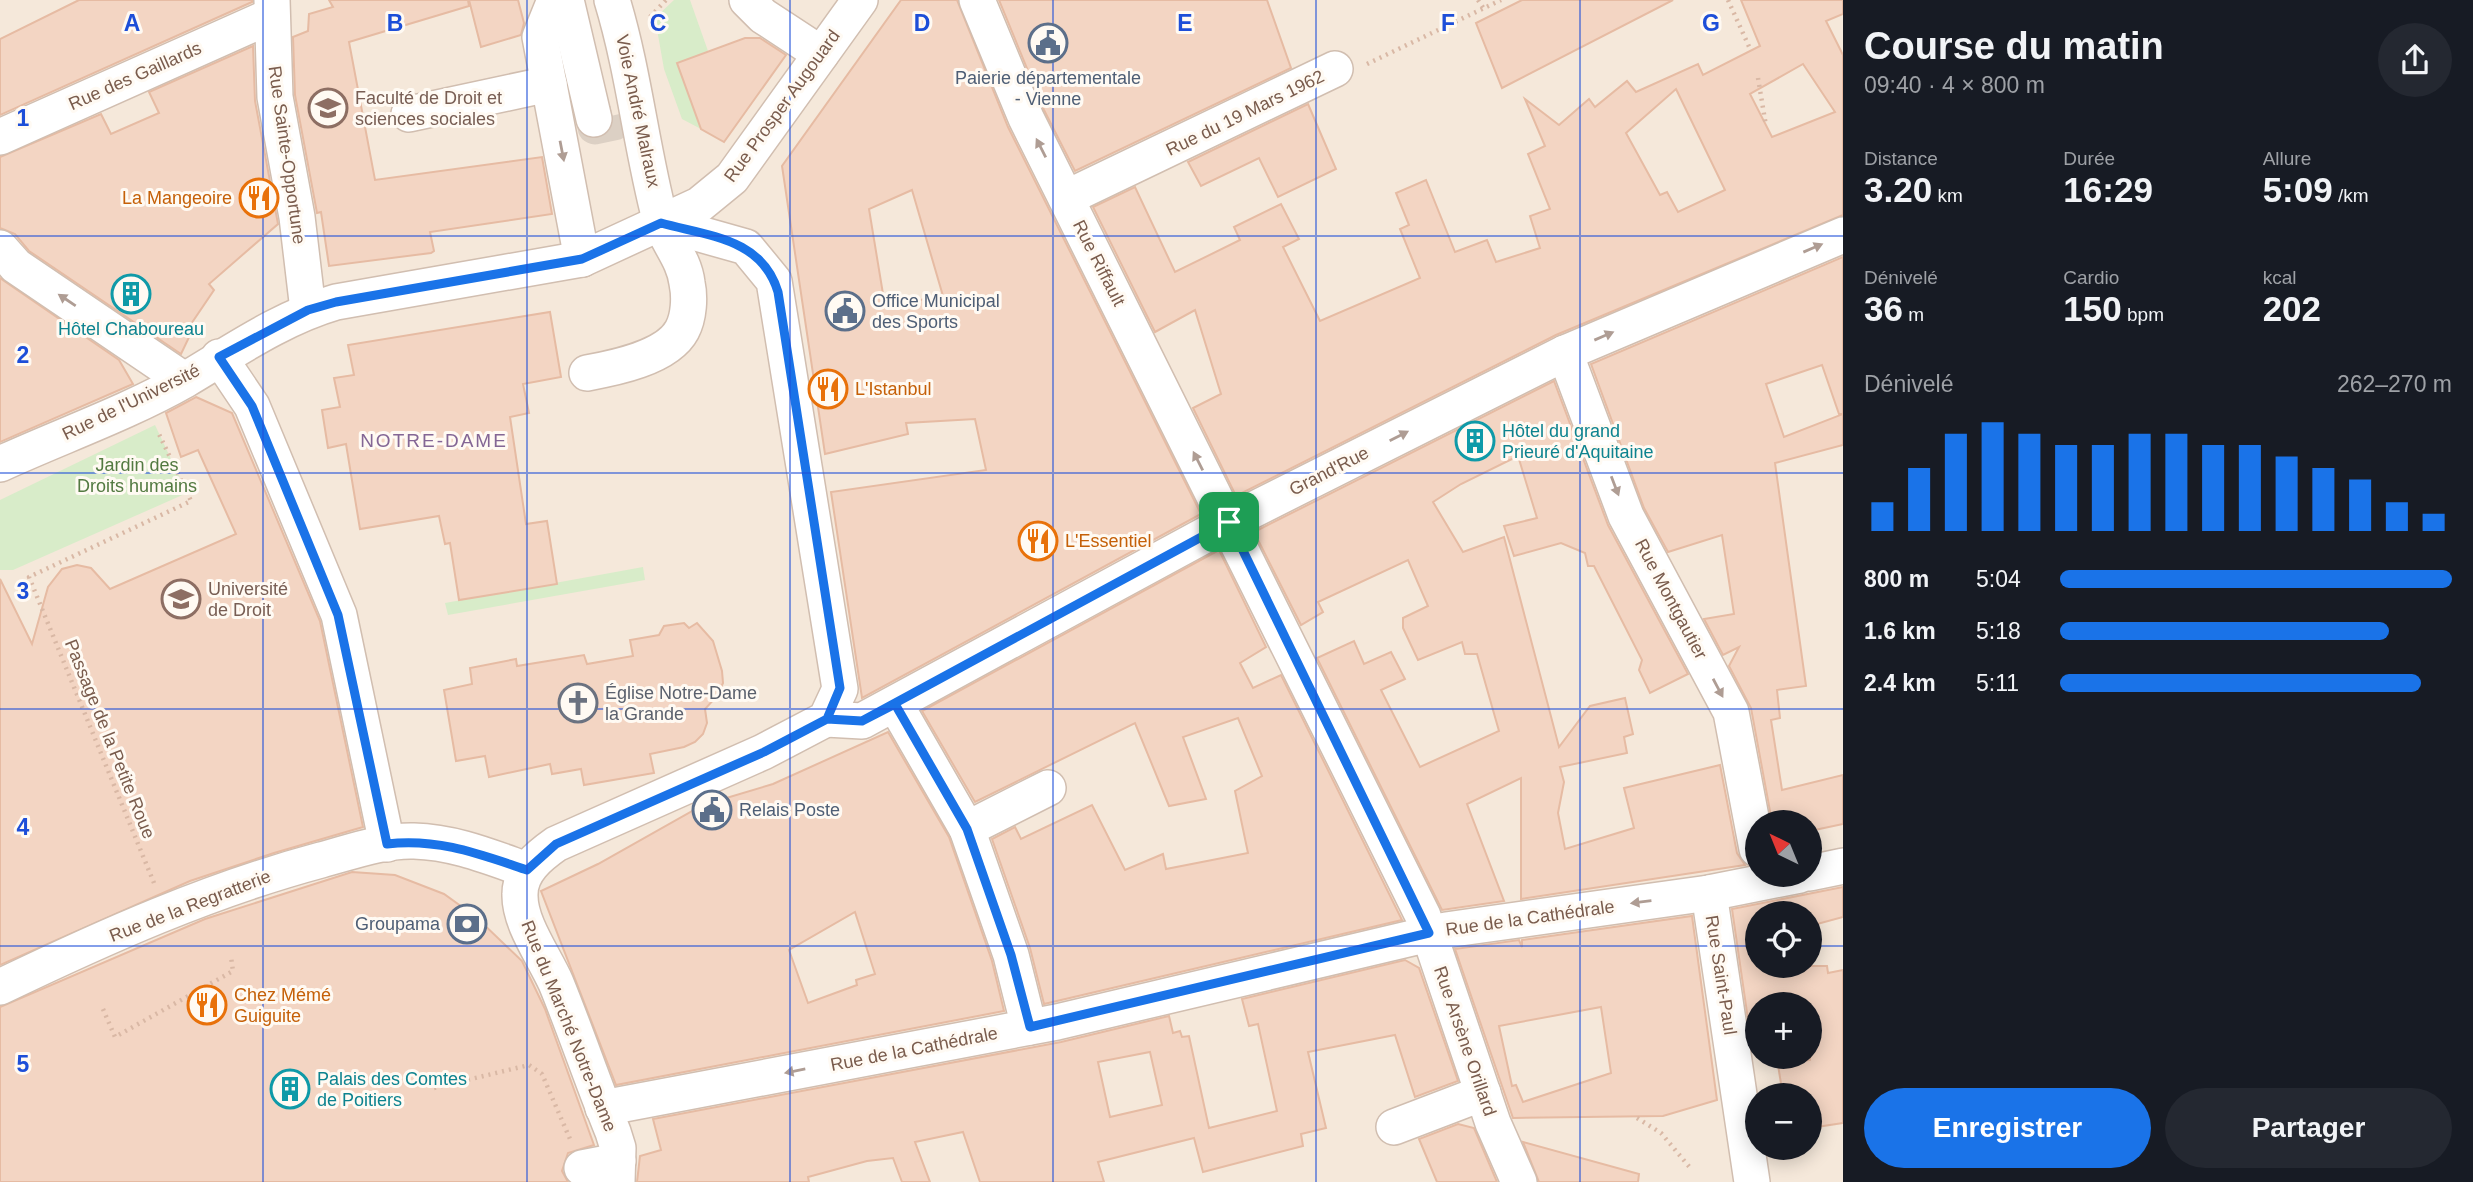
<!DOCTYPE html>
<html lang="fr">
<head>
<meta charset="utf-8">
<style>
  body { margin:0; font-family:Arial,sans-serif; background:#242831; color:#f1f3f6; height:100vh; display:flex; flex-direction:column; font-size:26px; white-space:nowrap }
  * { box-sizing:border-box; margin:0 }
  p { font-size:23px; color:#9ea1a6 }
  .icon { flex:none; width:38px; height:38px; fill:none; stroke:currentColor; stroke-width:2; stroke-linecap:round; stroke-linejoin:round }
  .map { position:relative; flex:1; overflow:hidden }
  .drawer { display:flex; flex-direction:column; background:#171b24; width:630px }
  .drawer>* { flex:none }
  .needle { width:46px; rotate:317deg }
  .tools { position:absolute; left:1745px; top:810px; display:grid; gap:14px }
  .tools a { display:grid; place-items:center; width:77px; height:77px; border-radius:50%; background:#171b24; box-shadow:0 4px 18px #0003; font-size:35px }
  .pin { position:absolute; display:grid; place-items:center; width:60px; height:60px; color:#fff; margin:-30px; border-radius:14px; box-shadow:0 4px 10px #0006 }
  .round { display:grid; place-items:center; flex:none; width:74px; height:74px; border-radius:37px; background:#242831 }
  .headline { display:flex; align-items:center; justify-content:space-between; height:119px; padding:0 21px }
  h1 { font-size:38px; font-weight:700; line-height:52px }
  .metrics { display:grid; grid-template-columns:repeat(3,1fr); gap:10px; height:119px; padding:7px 21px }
  .metrics div { display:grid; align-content:center }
  .metrics b { font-size:35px; font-weight:700 }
  .metrics small { font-size:19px; font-weight:400 }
  .metrics p { font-size:19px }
  .chart { height:196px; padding:14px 21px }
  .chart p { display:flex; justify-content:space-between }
  .chart svg { width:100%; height:126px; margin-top:7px; stroke:#1a73e8; stroke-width:6 }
  .action { display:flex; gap:14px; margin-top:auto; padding:14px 21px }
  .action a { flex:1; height:80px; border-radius:42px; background:#1a73e8; color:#fff; font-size:28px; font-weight:700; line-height:80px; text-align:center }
  .action a+a { background:#242831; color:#f1f3f6 }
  ul { padding:0 21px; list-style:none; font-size:23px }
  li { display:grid; grid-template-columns:112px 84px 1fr; align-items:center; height:52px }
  li i { height:18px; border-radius:9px; background:#1a73e8 }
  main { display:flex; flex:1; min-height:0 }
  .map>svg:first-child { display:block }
  .residential { fill:#f5e8da; fill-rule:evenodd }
  .green { fill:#d8ecc9 }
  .building { fill:#f3d5c3; stroke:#e6bba3; stroke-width:2; fill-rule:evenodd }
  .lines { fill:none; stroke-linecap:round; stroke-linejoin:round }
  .minor-tunnel { stroke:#dcd0c4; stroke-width:35; stroke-dasharray:35 18; stroke-linecap:butt }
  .minor-casing { stroke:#d1beb0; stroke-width:38 }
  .path { stroke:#d9b8a5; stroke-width:4.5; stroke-dasharray:2 5; stroke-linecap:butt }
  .minor { stroke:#fff; stroke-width:35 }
  .oneway { fill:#af9d94 }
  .route-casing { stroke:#fff; stroke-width:14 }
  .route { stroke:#1a73e8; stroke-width:9 }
  .grid { fill:none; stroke:#1d4ed8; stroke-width:2; stroke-opacity:0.55 }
  .labels { text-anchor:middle; stroke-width:6; stroke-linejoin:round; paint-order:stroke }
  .street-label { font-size:18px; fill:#7a5c4d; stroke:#fffaf3 }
  .service-label { font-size:18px; fill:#4e5e75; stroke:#fffaf3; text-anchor:start }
  .education-label { font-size:18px; fill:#785e54; stroke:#fffaf3; text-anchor:start }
  .food-label { font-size:18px; fill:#c56008; stroke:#fffaf3; text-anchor:start }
  .culture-label { font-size:18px; fill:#0d838f; stroke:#fffaf3; text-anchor:start }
  .park-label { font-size:18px; fill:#537a41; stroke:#fffaf3 }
  .worship-label { font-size:18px; fill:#5b616d; stroke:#fffaf3; text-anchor:start }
  .neighbourhood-label { font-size:19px; letter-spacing:2px; fill:#846695; stroke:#fffaf3 }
  .grid-label { font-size:23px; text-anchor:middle; font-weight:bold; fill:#1d4ed8; stroke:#fffaf3; stroke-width:6; stroke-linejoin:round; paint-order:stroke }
</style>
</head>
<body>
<main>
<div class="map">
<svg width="1843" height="1182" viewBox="0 0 1843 1182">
  <rect width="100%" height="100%" fill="#fdf6ec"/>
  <!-- residential -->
  <path class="residential" d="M0 0H1843V1182H0ZM1757 822H1810V875H1757ZM1757 914H1810V966H1757ZM1757 1004H1810V1057H1757ZM1757 1096H1810V1148H1757Z"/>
  <!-- green -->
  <g class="green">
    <polygon points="674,0 690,0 708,51 677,63 701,129 682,119 664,69 655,18"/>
    <polygon points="155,425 187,493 13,570 0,570 0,500"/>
    <polygon points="643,567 645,580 448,615 445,603"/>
  </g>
  <!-- building -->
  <g class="building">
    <polygon points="79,0 252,0 252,2 0,115 0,39"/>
    <polygon points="329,0 468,0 469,6 349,42 375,180 542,157 552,214 430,232 434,251 431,253 329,266 321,212 317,213 295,95 293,37 308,31 309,14 333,7"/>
    <polygon points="469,0 518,0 524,23 521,35 481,47"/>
    <path d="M901 0H957L1008 127 1201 514 862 698 831 492 986 470 975 419 906 423 908 434 825 454 782 166ZM912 190 943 296 885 306 869 209Z"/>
    <polygon points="999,0 1267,0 1291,68 1075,171 1044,110"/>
    <polygon points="1522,0 1673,0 1502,88 1476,23"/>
    <path d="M1741 0H1843V14L1826 21 1843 55V215L1556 335 1236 496 1193 408 1221 394 1195 310 1155 332 1093 207 1135 187 1175 272 1240 240 1234 227 1281 204 1299 239 1283 247 1320 321 1420 278 1400 229 1409 225 1396 193 1426 180 1455 252 1487 240 1496 262 1540 248 1530 216 1550 209 1528 154 1545 146 1525 99 1559 125 1589 99 1595 107 1627 81 1636 92 1698 64 1703 75 1760 46ZM1803 64 1835 112 1772 137 1750 94ZM1676 89 1725 190 1678 212 1667 192 1660 195 1626 133Z"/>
    <polygon points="745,38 760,38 786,55 724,142 701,129 677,63"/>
    <polygon points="253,46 255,101 278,224 209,284 214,290 187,330 191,333 181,354 29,251 15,234 0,228 0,157 101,114 111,134 159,113 149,92"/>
    <polygon points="1308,104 1336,169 1278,197 1259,158 1201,186 1188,162"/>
    <polygon points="1843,257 1843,414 1839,414 1822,365 1766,384 1784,437 1843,414 1843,445 1775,463 1806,686 1777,690 1780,718 1771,720 1782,790 1843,775 1843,824 1810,831 1810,822 1772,822 1751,708 1729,666 1739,647 1723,655 1704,619 1734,614 1722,535 1668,552 1644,508 1591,364"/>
    <polygon points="0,278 119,360 133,384 0,442"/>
    <polygon points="550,312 561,377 523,384 529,413 510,417 526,524 547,521 557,584 459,600 450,543 445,544 439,516 360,529 346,444 328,448 322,410 340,407 334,378 354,375 348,345"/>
    <polygon points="1554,381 1608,525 1688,674 1650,693 1639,670 1642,660 1594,566 1588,566 1585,553 1561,543 1514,556 1504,526 1537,518 1518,456 1461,484 1433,502 1463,552 1504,537 1559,747 1590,706 1625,698 1633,734 1624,737 1627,753 1560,767 1564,782 1558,813 1565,849 1634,828 1624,788 1720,765 1737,853 1745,865 1521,899 1521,778 1467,804 1504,901 1442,910 1317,658 1354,641 1364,664 1391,652 1405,679 1381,690 1420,767 1499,731 1477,654 1465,654 1462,642 1418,660 1403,628 1403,618 1428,606 1408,560 1318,602 1323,612 1301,625 1254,532"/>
    <polygon points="196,397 232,413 320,621 363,827 274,853 190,881 0,965 0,579 32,644 48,587 62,569 77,565 91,568 110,589 236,534 198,450 181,457 166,413"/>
    <polygon points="1219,550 1266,647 1240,663 1253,688 1281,675 1402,920 1044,1004 1030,948 992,839 1015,827 1021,839 1092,805 1125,870 1163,854 1166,869 1248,853 1235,791 1262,776 1238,718 1183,737 1206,799 1169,806 1135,723 975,802 922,711"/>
    <polygon points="684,623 689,628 697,623 713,641 722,671 723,683 717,696 705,709 707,723 703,734 695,742 684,747 650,754 654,773 584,785 581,769 552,774 550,764 489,777 485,756 456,761 444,690 472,684 470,668 516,659 517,666 584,655 587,664 633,656 630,640 659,635 664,626"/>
    <path d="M888 732 949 837 992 961 1004 1011 616 1085 541 891 598 864 703 805 773 784ZM855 912 875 974 856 980 857 985 808 1003 789 950Z"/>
    <polygon points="352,872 395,875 444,894 476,917 522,961 545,1009 594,1145 568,1153 562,1171 568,1182 0,1182 0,1007 205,919"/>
    <polygon points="1843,887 1843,917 1810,926 1810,914 1757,914 1757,966 1827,966 1828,973 1843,970 1843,1123 1810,1128 1810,1096 1783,1096 1778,1065 1810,1060 1810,1004 1757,1004 1757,1046 1752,1047 1732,909"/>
    <path d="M1692 916 1717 1100 1663 1116 1513 1118 1455 949 1519 940 1522 947V940ZM1601 1007 1611 1073 1523 1102 1516 1085 1512 1086 1499 1026Z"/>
    <path d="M1405 960 1419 968 1458 1081 1415 1097 1395 1035 1308 1052 1326 1128 1301 1134 1303 1146 1203 1172 1194 1138 1098 1162 1104 1182H980L963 1132 915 1142 930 1182H902L893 1158 867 1161 808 1177 809 1182H637L640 1156 661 1150 653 1119 1061 1042 1169 1016 1173 1033 1180 1031 1182 1037 1189 1036 1209 1128 1277 1111 1258 1024 1249 1026 1242 999ZM1150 1052 1162 1105 1110 1117 1098 1062Z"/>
    <polygon points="1458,1124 1474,1128 1497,1182 1437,1182 1419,1139"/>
    <polygon points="1523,1142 1639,1174 1638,1182 1539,1182"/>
  </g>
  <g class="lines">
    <!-- minor-tunnel -->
    <polyline class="minor-tunnel" points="594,119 595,127 614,123 612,114"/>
    <defs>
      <g id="minor">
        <polyline points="272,0 275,97 297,217 308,310"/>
        <polyline points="555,0 540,37 582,259"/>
        <polyline points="566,0 594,119"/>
        <polyline points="747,0 763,16 821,54"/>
        <polyline points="977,0 1026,118 1423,916 1493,1123 1519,1182"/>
        <polyline points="409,114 549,84"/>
        <polyline points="0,137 271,16"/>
        <polyline points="1066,198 1335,69"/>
        <polyline points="0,248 16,266 184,380"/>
        <polyline points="1565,353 1626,516 1731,712 1757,849"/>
        <polyline points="219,357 252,406 339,615 387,844"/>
        <path d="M587 373C614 368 667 358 682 330 689 317 690 297 687 283 684 258 666 241 660 219 641 147 634 72 612 0"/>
        <path d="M0 464C61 436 127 413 185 380 234 351 281 318 336 302L582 259 699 205 732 178 860 0"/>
        <polyline points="895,704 967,829 1011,955 1029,1027"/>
        <polyline points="826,719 862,721 1229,522 1565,353 1843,235"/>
        <polyline points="967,829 1048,788"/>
        <polyline points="1810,873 1843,866"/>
        <polyline points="1709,893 1752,1182"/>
        <path d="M0 987C104 937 209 890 321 860 351 852 383 840 414 841 454 842 490 857 527 870"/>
        <polyline points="603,1108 1057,1022 1446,930 1709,893 1800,875"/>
        <polyline points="1394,1127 1483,1093"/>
        <polyline points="582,1168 618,1161"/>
        <path d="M617 1182 618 1148 613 1132C593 1083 576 1032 556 983 544 956 519 923 520 894 520 871 539 856 556 844L763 752 826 719 840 689 774 281 746 247 661 223"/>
      </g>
    </defs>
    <!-- minor casing -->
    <use href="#minor" class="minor-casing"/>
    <!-- path -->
    <g class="path">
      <polyline points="1478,0 1484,9"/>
      <polyline points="1728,0 1751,51"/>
      <polyline points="650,17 666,0"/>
      <polyline points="1367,64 1501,0"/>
      <polyline points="1758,78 1766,126"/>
      <polyline points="154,883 29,577 191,501 158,432"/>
      <polyline points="103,1009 115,1037 233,971 231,957"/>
      <polyline points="434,1088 529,1065 542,1074 570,1139"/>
      <polyline points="1637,1118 1661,1133 1692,1170"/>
    </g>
    <!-- minor -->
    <use href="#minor" class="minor"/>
  </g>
  <!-- one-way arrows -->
  <defs><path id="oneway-solid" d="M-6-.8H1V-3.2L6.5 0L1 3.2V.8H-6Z" transform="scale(1.75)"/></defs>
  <g class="oneway">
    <use href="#oneway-solid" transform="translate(1041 148) rotate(-117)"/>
    <use href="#oneway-solid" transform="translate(562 151) rotate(79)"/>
    <use href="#oneway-solid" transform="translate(1813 248) rotate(-23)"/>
    <use href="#oneway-solid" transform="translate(67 300) rotate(-146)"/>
    <use href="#oneway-solid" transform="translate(1604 336) rotate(-23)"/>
    <use href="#oneway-solid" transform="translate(1399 436) rotate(-27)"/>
    <use href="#oneway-solid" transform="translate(1198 461) rotate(-117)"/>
    <use href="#oneway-solid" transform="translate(1615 486) rotate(69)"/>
    <use href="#oneway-solid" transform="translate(1718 688) rotate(62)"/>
    <use href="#oneway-solid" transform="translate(1641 902) rotate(173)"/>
    <use href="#oneway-solid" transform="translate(795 1071) rotate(169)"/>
  </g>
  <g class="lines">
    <defs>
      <path id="route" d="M1229 522 862 721 827 719 840 688 778 292C762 238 708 236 661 223L582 259 336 302 308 310 219 357 252 406 338 615 387 844C438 838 479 854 527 870L556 844 764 752 827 719 862 721 895 704 967 829 1011 955 1030 1027 1429 933 1229 522"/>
    </defs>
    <!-- route casing -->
    <use href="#route" class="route-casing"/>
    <!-- route -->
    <use href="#route" class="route"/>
  </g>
  <!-- grid -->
  <path class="grid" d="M263 0V1182M527 0V1182M790 0V1182M1053 0V1182M1316 0V1182M1580 0V1182M0 236H1843M0 473H1843M0 709H1843M0 946H1757M1810 946H1843"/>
  <!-- icons -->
  <defs>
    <symbol id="civic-ring" viewBox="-11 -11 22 22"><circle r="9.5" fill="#fffaf3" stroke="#5c6f8a" stroke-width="1.5"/><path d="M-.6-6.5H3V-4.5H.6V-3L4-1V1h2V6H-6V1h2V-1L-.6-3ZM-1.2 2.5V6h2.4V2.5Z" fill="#5c6f8a"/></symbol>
    <symbol id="university-ring" viewBox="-11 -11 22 22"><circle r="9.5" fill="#fffaf3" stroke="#8d6e63" stroke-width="1.5"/><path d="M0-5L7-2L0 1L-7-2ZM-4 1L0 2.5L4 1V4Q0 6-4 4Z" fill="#8d6e63"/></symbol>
    <symbol id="restaurant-ring" viewBox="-11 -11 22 22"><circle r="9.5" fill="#fffaf3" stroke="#e8710a" stroke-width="1.5"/><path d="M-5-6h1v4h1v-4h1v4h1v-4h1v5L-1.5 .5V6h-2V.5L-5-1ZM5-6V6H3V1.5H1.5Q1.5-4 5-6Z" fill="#e8710a"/></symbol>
    <symbol id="building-ring" viewBox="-11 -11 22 22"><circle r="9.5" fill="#fffaf3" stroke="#0f9aa8" stroke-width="1.5"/><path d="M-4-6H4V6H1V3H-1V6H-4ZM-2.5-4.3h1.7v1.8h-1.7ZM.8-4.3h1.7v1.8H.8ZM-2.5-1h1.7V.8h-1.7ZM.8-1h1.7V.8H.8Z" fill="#0f9aa8"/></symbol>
    <symbol id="church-ring" viewBox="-11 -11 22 22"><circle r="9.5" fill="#fffaf3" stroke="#6b7280" stroke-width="1.5"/><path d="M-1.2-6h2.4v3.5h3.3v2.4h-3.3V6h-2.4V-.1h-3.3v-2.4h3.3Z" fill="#6b7280"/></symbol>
    <symbol id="bank-ring" viewBox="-11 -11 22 22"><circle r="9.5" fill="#fffaf3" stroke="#5c6f8a" stroke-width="1.5"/><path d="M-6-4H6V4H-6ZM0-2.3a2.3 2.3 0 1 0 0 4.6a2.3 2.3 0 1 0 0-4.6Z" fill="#5c6f8a"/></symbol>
  </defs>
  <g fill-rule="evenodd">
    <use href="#civic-ring" x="1026" y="21" width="44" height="44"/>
    <use href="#university-ring" x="306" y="86" width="44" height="44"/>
    <use href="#restaurant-ring" x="237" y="176" width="44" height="44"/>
    <use href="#building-ring" x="109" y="272" width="44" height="44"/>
    <use href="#civic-ring" x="823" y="289" width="44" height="44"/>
    <use href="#restaurant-ring" x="806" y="367" width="44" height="44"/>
    <use href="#building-ring" x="1453" y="419" width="44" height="44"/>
    <use href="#restaurant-ring" x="1016" y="519" width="44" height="44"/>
    <use href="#university-ring" x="159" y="577" width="44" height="44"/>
    <use href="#church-ring" x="556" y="681" width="44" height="44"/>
    <use href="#civic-ring" x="690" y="788" width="44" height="44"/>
    <use href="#bank-ring" x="445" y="902" width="44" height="44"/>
    <use href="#restaurant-ring" x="185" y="983" width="44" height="44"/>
    <use href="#building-ring" x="268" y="1067" width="44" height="44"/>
  </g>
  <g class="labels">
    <!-- street labels -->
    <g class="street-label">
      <text transform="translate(135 76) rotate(-24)" y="6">Rue des Gaillards</text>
      <text transform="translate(782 106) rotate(-54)" y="6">Rue Prosper Augouard</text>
      <text transform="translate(638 111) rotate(78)" y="6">Voie André Malraux</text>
      <text transform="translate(1245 113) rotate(-26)" y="6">Rue du 19 Mars 1962</text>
      <text transform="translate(287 155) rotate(82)" y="6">Rue Sainte-Opportune</text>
      <text transform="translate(1099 263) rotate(63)" y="6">Rue Riffault</text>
      <text transform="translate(131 402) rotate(-26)" y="6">Rue de l'Université</text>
      <text transform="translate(1329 471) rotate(-27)" y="6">Grand'Rue</text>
      <text transform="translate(1671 599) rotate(62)" y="6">Rue Montgautier</text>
      <text transform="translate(110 739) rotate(68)" y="6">Passage de la Petite Roue</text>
      <text transform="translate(190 906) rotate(-21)" y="6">Rue de la Regratterie</text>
      <text transform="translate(1530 918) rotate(-8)" y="6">Rue de la Cathédrale</text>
      <text transform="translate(1721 975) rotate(81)" y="6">Rue Saint-Paul</text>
      <text transform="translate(569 1026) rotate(68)" y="6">Rue du Marché Notre-Dame</text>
      <text transform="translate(1465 1041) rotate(71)" y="6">Rue Arsène Orillard</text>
      <text transform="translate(914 1049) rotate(-11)" y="6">Rue de la Cathédrale</text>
    </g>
    <!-- service labels -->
    <g class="service-label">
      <text x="1048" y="84" text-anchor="middle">Paierie départementale<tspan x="1048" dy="21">- Vienne</tspan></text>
      <text x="872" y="307">Office Municipal<tspan x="872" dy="21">des Sports</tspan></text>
      <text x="739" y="816">Relais Poste</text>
      <text x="440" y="930" text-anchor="end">Groupama</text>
    </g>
    <!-- education labels -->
    <g class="education-label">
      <text x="355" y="104">Faculté de Droit et<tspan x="355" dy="21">sciences sociales</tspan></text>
      <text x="208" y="595">Université<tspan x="208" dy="21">de Droit</tspan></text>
    </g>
    <!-- food labels -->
    <g class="food-label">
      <text x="232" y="204" text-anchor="end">La Mangeoire</text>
      <text x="855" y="395">L'Istanbul</text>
      <text x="1065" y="547">L'Essentiel</text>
      <text x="234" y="1001">Chez Mémé<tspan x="234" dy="21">Guiguite</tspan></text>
    </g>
    <!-- culture labels -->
    <g class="culture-label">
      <text x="131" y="335" text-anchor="middle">Hôtel Chaboureau</text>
      <text x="1502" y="437">Hôtel du grand<tspan x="1502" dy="21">Prieuré d'Aquitaine</tspan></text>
      <text x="317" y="1085">Palais des Comtes<tspan x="317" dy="21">de Poitiers</tspan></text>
    </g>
    <!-- park labels -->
    <g class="park-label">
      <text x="137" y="471">Jardin des<tspan x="137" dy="21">Droits humains</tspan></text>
    </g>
    <!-- worship labels -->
    <g class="worship-label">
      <text x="605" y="699">Église Notre-Dame<tspan x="605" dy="21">la Grande</tspan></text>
    </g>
    <!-- neighbourhood labels -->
    <g class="neighbourhood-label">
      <text x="434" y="447">NOTRE-DAME</text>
    </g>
  </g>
  <g class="grid-label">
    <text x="132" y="31">A</text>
    <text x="395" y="31">B</text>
    <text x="658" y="31">C</text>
    <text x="922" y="31">D</text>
    <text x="1185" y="31">E</text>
    <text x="1448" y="31">F</text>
    <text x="1711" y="31">G</text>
    <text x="23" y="126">1</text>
    <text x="23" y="363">2</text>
    <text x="23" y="599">3</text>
    <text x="23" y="835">4</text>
    <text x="23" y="1072">5</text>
  </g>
</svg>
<div class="tools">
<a><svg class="needle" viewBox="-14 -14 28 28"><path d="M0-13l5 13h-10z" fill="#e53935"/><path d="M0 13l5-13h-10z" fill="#9ea1a6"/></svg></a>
<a><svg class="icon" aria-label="locate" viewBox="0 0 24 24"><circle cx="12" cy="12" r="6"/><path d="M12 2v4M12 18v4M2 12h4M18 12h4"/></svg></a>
<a>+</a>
<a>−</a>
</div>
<div class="pin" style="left:1229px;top:522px;background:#1e9e55"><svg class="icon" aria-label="arrive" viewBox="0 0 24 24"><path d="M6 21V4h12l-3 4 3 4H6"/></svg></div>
</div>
<section class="drawer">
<div class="headline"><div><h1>Course du matin</h1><p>09:40 · 4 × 800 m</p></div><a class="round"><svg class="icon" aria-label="share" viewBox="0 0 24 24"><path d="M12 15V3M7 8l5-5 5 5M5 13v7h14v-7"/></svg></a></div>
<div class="metrics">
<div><p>Distance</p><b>3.20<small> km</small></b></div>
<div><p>Durée</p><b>16:29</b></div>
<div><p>Allure</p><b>5:09<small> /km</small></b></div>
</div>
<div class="metrics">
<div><p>Dénivelé</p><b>36<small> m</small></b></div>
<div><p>Cardio</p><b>150<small> bpm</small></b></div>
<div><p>kcal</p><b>202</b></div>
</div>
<div class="chart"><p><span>Dénivelé</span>262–270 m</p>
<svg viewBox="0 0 160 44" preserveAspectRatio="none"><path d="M5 44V34M15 44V22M25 44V10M35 44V6M45 44V10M55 44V14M65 44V14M75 44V10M85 44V10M95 44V14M105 44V14M115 44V18M125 44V22M135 44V26M145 44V34M155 44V38"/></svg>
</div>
<ul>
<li><b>800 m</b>5:04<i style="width:100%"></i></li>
<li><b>1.6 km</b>5:18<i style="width:84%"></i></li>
<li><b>2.4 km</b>5:11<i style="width:92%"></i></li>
</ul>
<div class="action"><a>Enregistrer</a><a>Partager</a></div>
</section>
</main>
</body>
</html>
